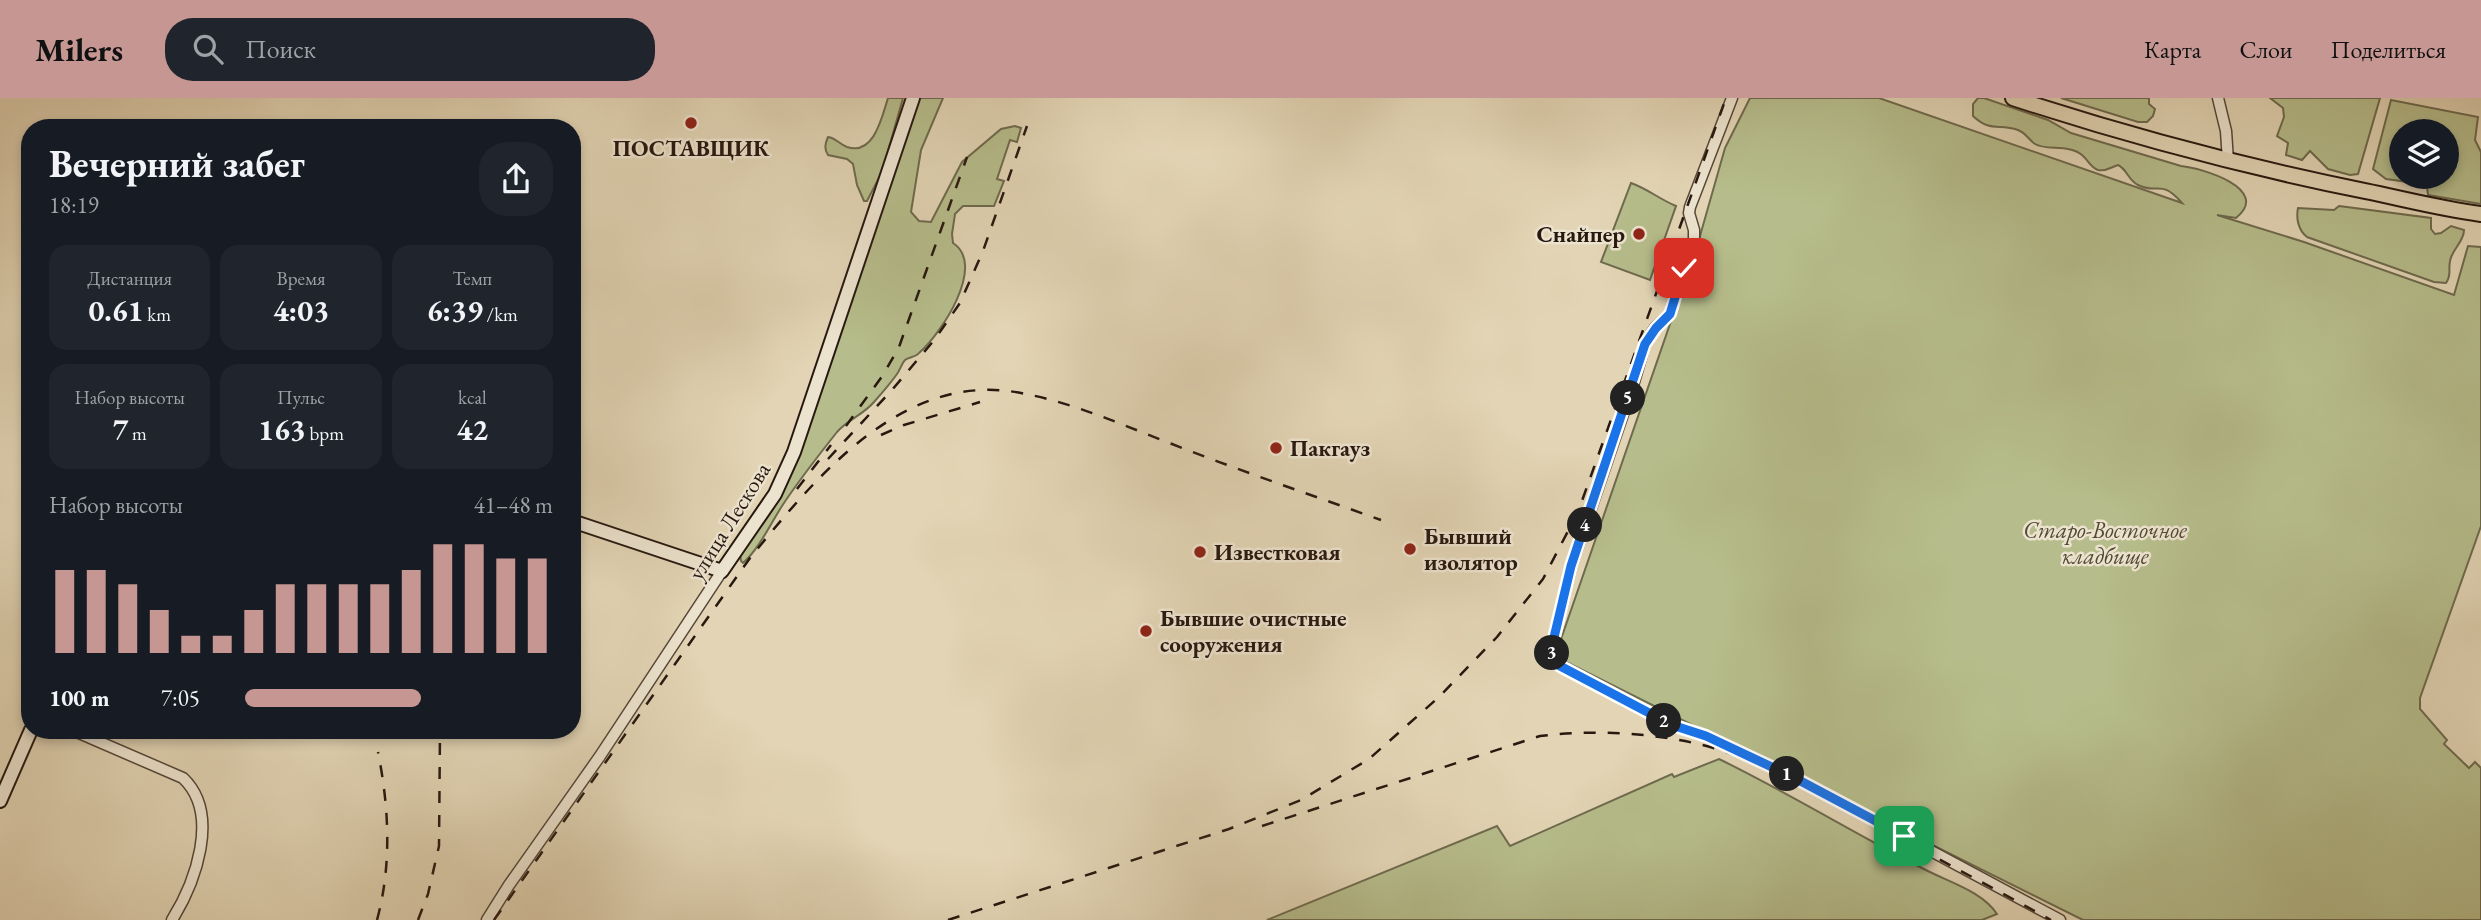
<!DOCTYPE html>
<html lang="ru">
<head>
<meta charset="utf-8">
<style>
  body { margin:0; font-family:"EB Garamond",serif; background:#20242c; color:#f1f3f6; height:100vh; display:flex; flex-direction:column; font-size:26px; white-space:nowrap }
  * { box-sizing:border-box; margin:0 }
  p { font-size:23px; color:#9ea1a6 }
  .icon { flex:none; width:38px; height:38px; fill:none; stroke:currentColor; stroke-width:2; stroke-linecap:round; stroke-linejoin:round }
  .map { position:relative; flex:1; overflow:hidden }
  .panel { position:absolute; left:21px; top:21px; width:560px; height:620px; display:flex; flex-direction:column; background:#171b24; border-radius:28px; box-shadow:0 4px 10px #0003 }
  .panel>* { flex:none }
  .controls { position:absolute; left:2389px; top:21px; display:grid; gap:14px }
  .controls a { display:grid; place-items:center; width:70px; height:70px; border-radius:50%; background:#171b24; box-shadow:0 4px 10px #0003; font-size:35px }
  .pin { position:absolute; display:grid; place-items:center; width:60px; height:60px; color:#fff; margin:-30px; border-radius:14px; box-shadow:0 4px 10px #0006 }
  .km { position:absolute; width:35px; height:35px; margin:-18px; border-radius:50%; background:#222; color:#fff; font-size:19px; line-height:35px; text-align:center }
  .round { display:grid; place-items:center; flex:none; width:74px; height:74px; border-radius:28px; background:#20242c }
  .overview { display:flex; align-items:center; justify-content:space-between; height:119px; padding:0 28px }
  h1 { font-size:38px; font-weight:700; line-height:52px }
  .stats { display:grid; grid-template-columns:repeat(3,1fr); gap:10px; height:119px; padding:7px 28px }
  .stats div { display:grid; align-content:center; border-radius:18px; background:#20242c; text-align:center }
  .stats b { font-size:30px; font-weight:700 }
  .stats small { font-size:19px; font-weight:400 }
  .stats p { font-size:19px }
  .chart { height:196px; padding:14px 28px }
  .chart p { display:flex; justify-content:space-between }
  .chart svg { width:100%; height:126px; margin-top:7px; stroke:#c59692; stroke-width:6 }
  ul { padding:0 28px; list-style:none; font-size:23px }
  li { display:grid; grid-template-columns:112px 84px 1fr; align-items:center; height:52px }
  li i { height:18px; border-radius:9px; background:#c59692 }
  header { display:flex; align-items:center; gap:42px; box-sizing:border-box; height:98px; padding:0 35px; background:#c59692; color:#111 }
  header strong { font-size:33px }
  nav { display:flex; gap:38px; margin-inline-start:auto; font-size:24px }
  .search { width:490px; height:63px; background:#20242c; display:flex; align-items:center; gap:18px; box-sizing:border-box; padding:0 24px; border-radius:28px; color:#9ea1a6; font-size:26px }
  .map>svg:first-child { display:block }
  .green { fill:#b6bc8b; stroke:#6e6a4e; stroke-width:2; fill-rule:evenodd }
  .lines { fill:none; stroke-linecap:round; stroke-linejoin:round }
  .street-casing { stroke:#564739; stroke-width:13 }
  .secondary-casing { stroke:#271810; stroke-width:16 }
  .primary-casing { stroke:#271810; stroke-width:18 }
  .street { stroke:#ece3ce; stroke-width:10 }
  .secondary { stroke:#ece3ce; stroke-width:12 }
  .primary { stroke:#e2d4b4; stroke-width:14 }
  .rail { stroke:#271810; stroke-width:2.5; stroke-dasharray:12 12; stroke-linecap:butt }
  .route-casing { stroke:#fff; stroke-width:14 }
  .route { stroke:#1a73e8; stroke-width:9 }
  .poi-dot { fill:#8f2418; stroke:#ece3ce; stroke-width:2.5 }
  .labels { text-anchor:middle; stroke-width:5; stroke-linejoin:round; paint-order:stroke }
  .poi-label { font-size:23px; font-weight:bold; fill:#271810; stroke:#ece3ce; text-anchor:start }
  .street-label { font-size:23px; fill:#271810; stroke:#ece3ce }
  .park-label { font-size:23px; font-style:italic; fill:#524935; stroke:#ece3ce }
</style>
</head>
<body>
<header>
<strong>Milers</strong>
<div class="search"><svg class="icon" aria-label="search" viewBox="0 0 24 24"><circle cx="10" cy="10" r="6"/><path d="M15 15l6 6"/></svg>Поиск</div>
<nav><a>Карта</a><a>Слои</a><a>Поделиться</a></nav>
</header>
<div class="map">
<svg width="2481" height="822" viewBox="0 0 2481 822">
  <rect width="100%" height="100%" fill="#e2d4b4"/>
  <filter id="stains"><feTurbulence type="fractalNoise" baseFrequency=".00286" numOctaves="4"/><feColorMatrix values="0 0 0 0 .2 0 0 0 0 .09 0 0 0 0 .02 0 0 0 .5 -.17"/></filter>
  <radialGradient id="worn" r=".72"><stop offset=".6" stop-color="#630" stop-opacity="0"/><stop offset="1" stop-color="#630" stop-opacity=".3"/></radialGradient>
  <!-- green -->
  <g class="green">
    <path d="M888 0H903L882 74 867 103H864L857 87 853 66 847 61 828 57C824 51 825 46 828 39 836 40 839 46 847 49 874 58 882 19 888 0Z"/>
    <path d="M918 0H943L921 52 911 114 919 123 931 124 962 64 1001 31 1015 28 1021 30 1017 44 1010 42 997 81 1004 83 994 108H963L955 116 952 136 953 145C987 167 941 236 919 255 916 259 909 259 905 262 902 265 900 272 897 276 890 286 882 295 874 304 863 317 847 322 837 334 818 358 799 382 782 408 771 425 759 451 743 465L741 463 740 456 765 418Z"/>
    <path d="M1750 0H1879L2182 105C2160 80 2158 97 2138 87 2128 82 2127 71 2118 67 2111 69 2106 74 2098 72 2090 69 2089 63 2082 57 2069 46 2046 53 2035 46 2029 42 2026 35 2018 32 1999 25 1991 35 1973 18V6L1978 0H1984L2048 22 2071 35 2181 68C2202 70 2272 91 2236 120L2217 117 2304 144 2454 197 2468 148 2481 149V428L2420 600V611L2447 642 2444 646 2469 670 2475 664 2481 670V822H2083L1566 564 1560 544 1698 145 1725 50Z"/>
    <polygon points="2061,0 2149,0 2149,6 2155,11 2153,18 2147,24 2138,24"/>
    <polygon points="2270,0 2380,0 2358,76 2350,77 2328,71 2310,53 2302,62 2286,57 2288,45 2277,38 2284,19 2283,10"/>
    <path d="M2391 2 2478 19 2475 42 2481 54V106L2428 97 2427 89 2423 86 2386 81 2373 71ZM2401 33H2446V79H2401Z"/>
    <path d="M1631 85C1648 91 1659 101 1676 108L1650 182 1601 164Z"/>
    <path d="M2339 108 2431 120V131L2435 136 2441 135 2451 128 2464 132C2464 144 2452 151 2450 163 2448 172 2452 177 2446 185L2434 184 2307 139C2298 132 2296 120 2298 110L2334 112Z"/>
    <path d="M1719 661C1789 695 1855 736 1924 771 1948 784 1982 793 1997 816L1982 822H1267L1497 728 1510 748 1672 676 1674 679Z"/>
  </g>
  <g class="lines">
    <defs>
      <g id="street">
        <polyline points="1732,0 1690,109 1689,115 1694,132 1694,145 1678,186 1670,216 1655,230 1645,246 1634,284 1571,469 1551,552 1552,559 1561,568 1672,627 1706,638 1793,679 2060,822"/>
        <polyline points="2218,0 2226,33 2228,63"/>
        <path d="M72 632 183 680C221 716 195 785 172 822"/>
        <polyline points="487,822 509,787 600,658 722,473"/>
      </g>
      <g id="secondary">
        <polyline points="572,423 722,473 775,396 794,354 913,0"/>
        <polyline points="0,703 31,632"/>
      </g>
      <path id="primary" d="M2013 0C2129 38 2246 69 2365 93 2404 101 2442 111 2481 116"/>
    </defs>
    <!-- street casing -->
    <use href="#street" class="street-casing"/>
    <!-- secondary casing -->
    <use href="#secondary" class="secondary-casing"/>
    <!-- primary casing -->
    <use href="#primary" class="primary-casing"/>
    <!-- street -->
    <use href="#street" class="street"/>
    <!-- secondary -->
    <use href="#secondary" class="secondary"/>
    <!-- primary -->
    <use href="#primary" class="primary"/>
    <!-- rail -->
    <g class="rail">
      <polyline points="846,328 883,277 899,249 967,59"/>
      <polyline points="881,337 904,327 980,304"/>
      <polyline points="828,361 892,292 935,241 960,205 983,153 1027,28"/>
      <polyline points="797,391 831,347"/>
      <path d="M1262 728 1540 638C1592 632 1643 634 1694 645 1751 657 1812 693 1864 721 1926 754 1989 788 2051 822"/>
      <path d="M377 822C392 767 389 709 378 654"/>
      <polyline points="418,822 428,796 439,748 440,632"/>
      <path d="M494 822 750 460C816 379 903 272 1021 295 1075 305 1122 327 1172 346 1241 373 1311 397 1381 422"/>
      <polyline points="948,822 1229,731 1301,702 1369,661 1439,599 1497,539 1543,481 1578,414 1726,0"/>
    </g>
  </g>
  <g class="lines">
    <defs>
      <polyline id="route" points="1684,170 1670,216 1656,230 1645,246 1571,468 1551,552 1552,559 1560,568 1672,627 1706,638 1793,679 1904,738"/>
    </defs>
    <!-- route casing -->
    <use href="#route" class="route-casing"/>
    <!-- route -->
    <use href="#route" class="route"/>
  </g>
  <!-- markers -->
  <g class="poi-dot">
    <circle cx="691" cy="25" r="7"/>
    <circle cx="1639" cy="136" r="7"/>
    <circle cx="1276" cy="350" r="7"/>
    <circle cx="1410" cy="451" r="7"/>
    <circle cx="1200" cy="454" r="7"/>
    <circle cx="1146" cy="533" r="7"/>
  </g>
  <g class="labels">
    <!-- poi labels -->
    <g class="poi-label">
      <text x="691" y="58" text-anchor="middle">ПОСТАВЩИК</text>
      <text x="1625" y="144" text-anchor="end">Снайпер</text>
      <text x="1290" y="358">Пакгауз</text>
      <text x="1424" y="446">Бывший<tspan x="1424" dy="26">изолятор</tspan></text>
      <text x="1214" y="462">Известковая</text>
      <text x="1160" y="528">Бывшие очистные<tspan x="1160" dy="26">сооружения</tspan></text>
    </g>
    <!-- street labels -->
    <g class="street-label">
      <text transform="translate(729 423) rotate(-58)" y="8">улица Лескова</text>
    </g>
    <!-- park labels -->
    <g class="park-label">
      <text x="2105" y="440">Старо-Восточное<tspan x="2105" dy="26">кладбище</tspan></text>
    </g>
  </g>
  <rect width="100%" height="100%" filter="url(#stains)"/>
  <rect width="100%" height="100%" fill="url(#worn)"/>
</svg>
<div class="controls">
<a><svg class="icon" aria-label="layers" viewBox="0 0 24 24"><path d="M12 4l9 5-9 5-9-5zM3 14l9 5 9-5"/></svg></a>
</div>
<div class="pin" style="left:1904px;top:738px;background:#1e9e55"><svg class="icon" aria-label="arrive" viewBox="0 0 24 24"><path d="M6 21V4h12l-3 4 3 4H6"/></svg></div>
<div class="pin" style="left:1684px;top:170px;background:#d93025"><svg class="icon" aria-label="check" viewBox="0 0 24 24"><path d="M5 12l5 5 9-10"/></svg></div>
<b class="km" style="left:1787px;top:676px">1</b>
<b class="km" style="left:1664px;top:623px">2</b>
<b class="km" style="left:1552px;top:555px">3</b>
<b class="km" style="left:1585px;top:427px">4</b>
<b class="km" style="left:1628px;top:300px">5</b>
<section class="panel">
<div class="overview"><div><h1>Вечерний забег</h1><p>18:19</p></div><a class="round"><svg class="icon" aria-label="share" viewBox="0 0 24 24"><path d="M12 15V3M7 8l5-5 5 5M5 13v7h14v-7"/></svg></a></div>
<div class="stats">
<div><p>Дистанция</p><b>0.61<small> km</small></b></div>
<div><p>Время</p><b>4:03</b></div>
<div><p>Темп</p><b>6:39<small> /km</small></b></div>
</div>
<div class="stats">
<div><p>Набор высоты</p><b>7<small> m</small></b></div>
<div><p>Пульс</p><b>163<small> bpm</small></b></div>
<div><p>kcal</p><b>42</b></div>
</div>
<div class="chart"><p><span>Набор высоты</span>41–48 m</p>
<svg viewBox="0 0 160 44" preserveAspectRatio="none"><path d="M5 44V15M15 44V15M25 44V20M35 44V29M45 44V38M55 44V38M65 44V29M75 44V20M85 44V20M95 44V20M105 44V20M115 44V15M125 44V6M135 44V6M145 44V11M155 44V11"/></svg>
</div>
<ul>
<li><b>100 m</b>7:05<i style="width:57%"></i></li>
</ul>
</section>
</div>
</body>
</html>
